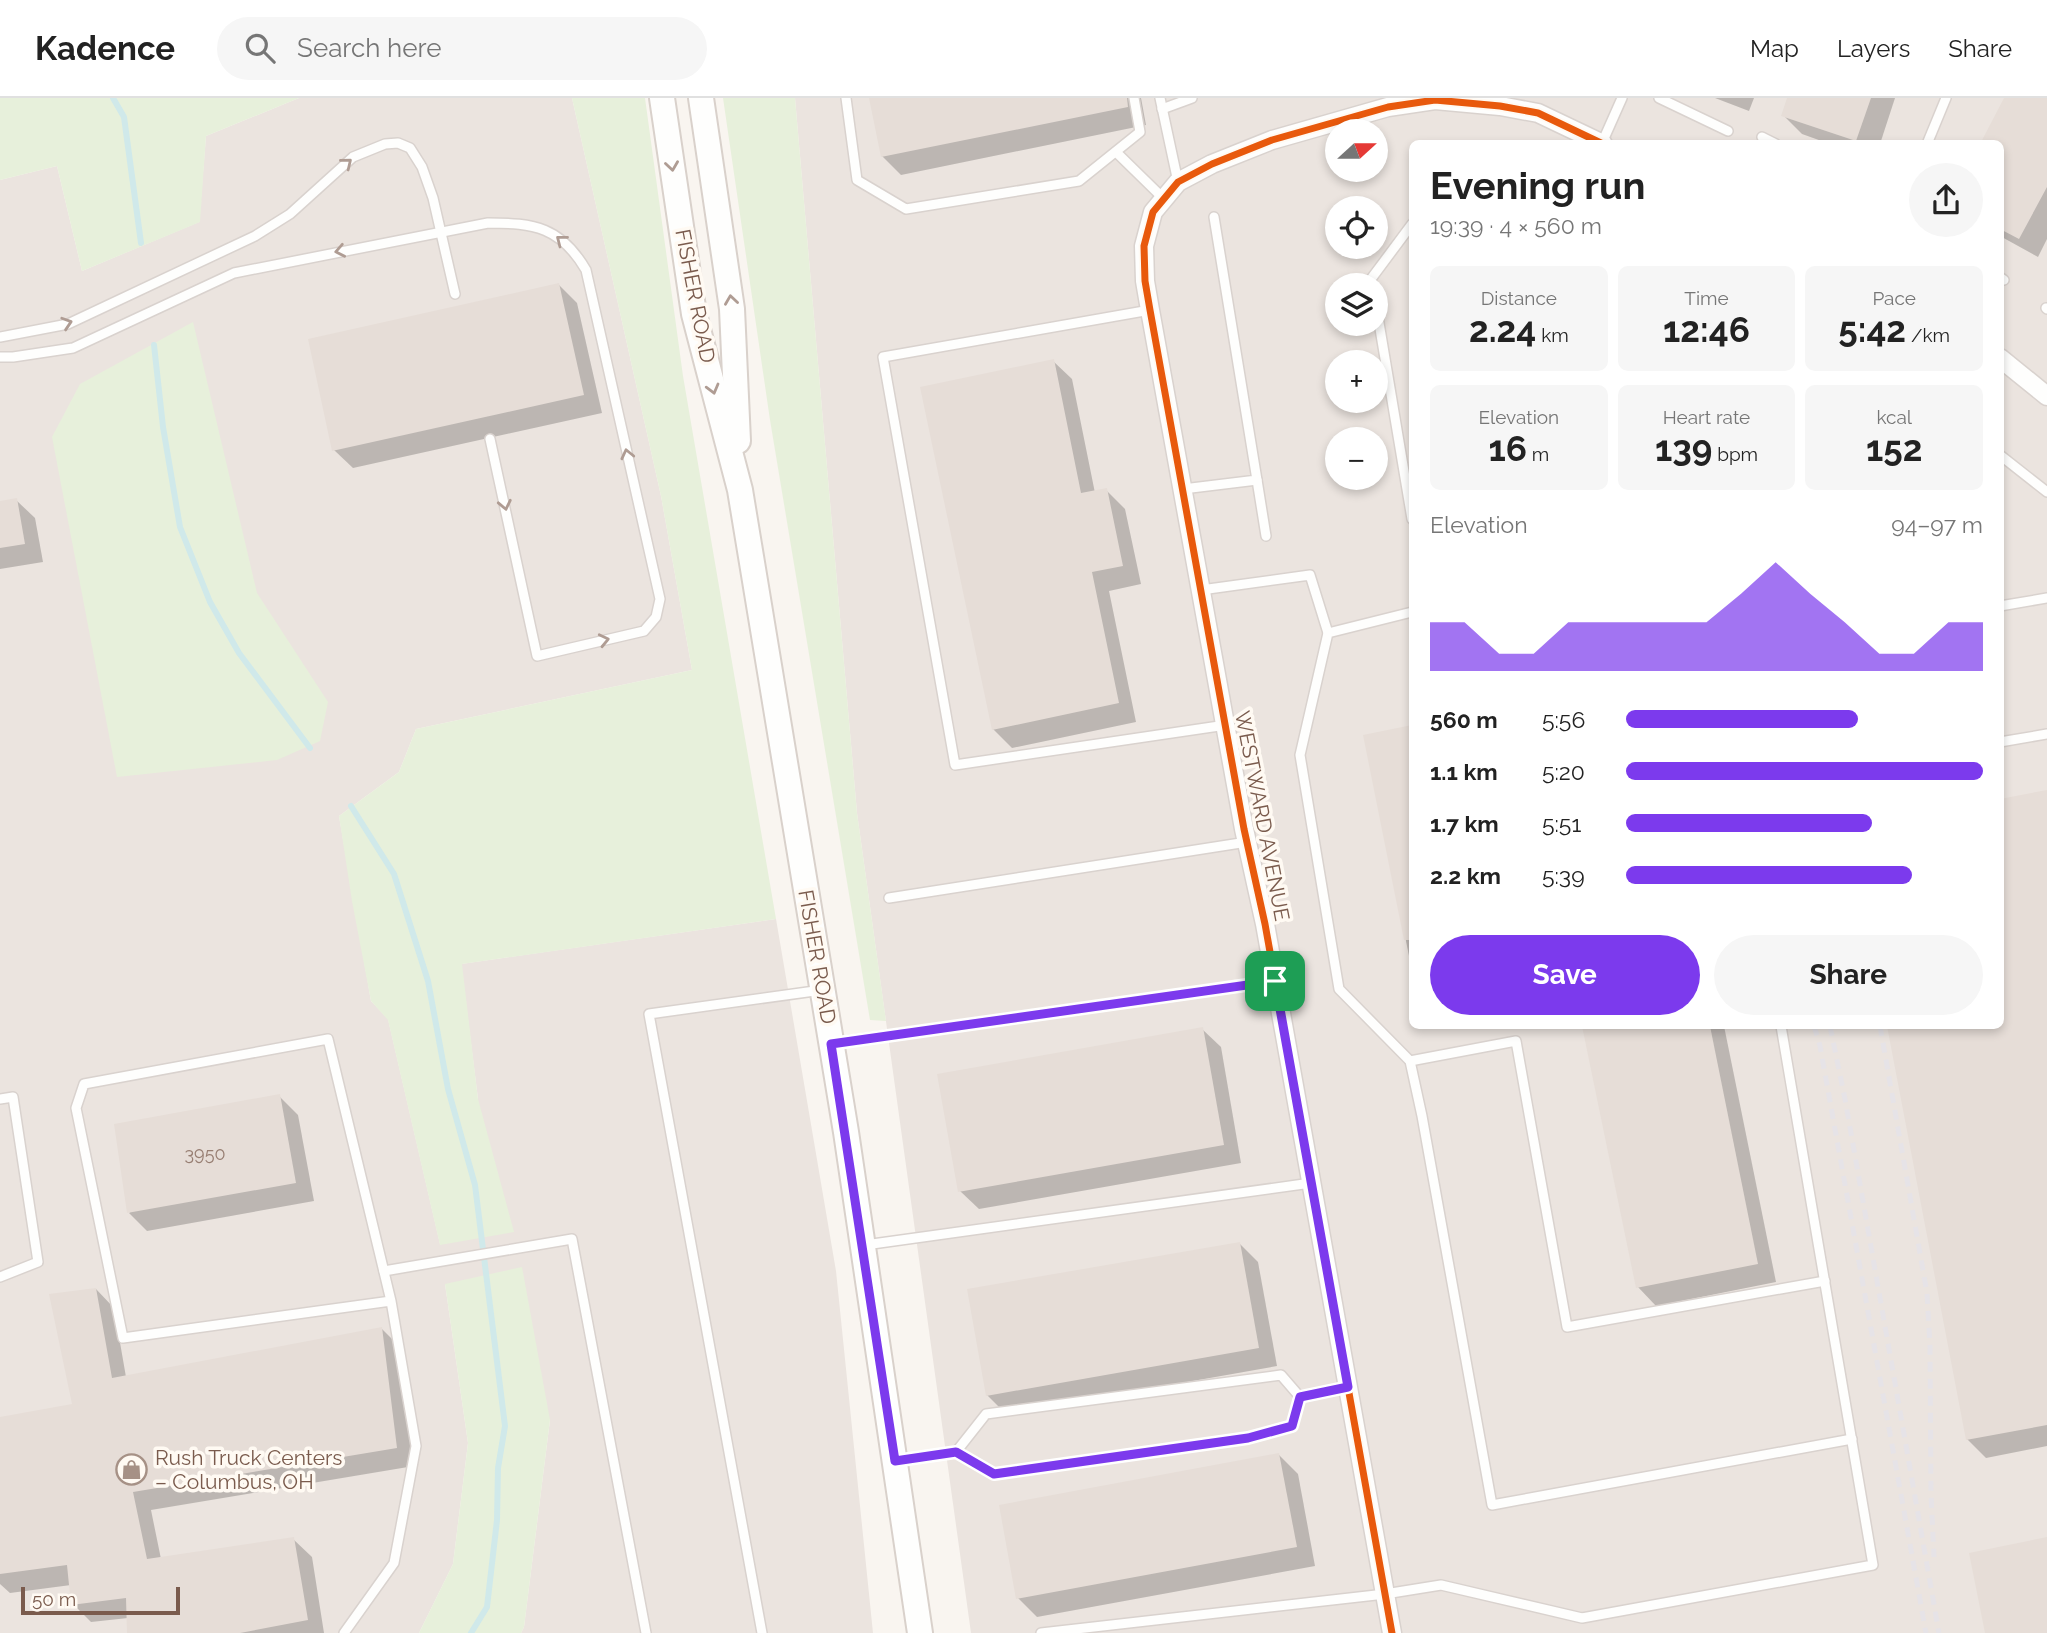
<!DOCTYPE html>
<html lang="en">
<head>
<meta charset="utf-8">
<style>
  body { margin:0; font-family:Raleway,sans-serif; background:#f6f6f6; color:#222; height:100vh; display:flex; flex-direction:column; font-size:26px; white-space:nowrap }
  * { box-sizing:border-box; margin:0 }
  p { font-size:23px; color:#767676 }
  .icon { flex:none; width:38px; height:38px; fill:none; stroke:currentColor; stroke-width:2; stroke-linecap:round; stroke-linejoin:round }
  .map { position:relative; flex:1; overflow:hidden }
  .details { position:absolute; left:1409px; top:42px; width:595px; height:889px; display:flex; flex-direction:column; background:#fff; border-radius:10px; box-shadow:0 4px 10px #0003 }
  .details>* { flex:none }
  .needle { width:46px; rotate:69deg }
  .fabs { position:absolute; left:1325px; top:21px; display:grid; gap:14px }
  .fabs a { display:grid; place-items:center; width:63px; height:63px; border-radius:50%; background:#fff; box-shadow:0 4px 10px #0003; font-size:35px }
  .scale { position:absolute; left:21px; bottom:18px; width:159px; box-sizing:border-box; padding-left:7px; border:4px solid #7a5b4d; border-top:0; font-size:19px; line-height:24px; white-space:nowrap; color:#7a5b4d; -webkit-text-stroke:5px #fffaf3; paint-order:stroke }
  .pin { position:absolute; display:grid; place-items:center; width:60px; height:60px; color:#fff; margin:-30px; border-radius:14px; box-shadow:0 4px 10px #0006 }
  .round { display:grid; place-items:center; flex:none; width:74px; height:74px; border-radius:37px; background:#f6f6f6 }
  .overview { display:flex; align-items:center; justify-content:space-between; height:119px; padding:0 21px }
  h1 { font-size:38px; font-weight:700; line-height:52px }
  .metrics { display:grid; grid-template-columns:repeat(3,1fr); gap:10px; height:119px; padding:7px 21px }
  .metrics div { display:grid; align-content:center; border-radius:10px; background:#f6f6f6; text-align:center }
  .metrics b { font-size:35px; font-weight:700 }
  .metrics small { font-size:19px; font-weight:400 }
  .metrics p { font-size:19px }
  .chart { height:196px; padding:14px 21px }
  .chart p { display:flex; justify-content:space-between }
  .chart svg { width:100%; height:126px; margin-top:7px; fill:#7c3aed; opacity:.7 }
  .button { display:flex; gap:14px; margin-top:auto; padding:14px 21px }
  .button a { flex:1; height:80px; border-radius:42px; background:#7c3aed; color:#fff; font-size:28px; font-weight:700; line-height:80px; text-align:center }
  .button a+a { background:#f6f6f6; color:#222 }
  ul { padding:0 21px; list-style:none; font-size:23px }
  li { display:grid; grid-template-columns:112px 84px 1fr; align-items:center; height:52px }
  li i { height:18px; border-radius:9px; background:#7c3aed }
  header { display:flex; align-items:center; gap:42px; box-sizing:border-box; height:98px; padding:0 35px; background:#fff; border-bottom:2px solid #e0e0e0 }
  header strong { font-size:33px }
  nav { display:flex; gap:38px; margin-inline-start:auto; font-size:24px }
  .search { width:490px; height:63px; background:#f6f6f6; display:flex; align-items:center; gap:18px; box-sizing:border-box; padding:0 24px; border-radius:38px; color:#767676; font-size:26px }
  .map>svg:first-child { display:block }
  .industrial { fill:#ebe4df; fill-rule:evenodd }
  .green { fill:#e7f0db }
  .shadow { fill:#0003 }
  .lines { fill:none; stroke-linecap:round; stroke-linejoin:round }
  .stream { stroke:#d0e9ea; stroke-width:6 }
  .building { fill:#e6ddd7 }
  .service-casing { stroke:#d9d2ce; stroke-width:12 }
  .minor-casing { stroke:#d9d2ce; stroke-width:21 }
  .secondary-casing { stroke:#d9d1cb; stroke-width:28 }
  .service { stroke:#fefefd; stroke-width:9 }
  .minor { stroke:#fefefd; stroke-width:18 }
  .secondary { stroke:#fefefd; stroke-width:24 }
  .rail { stroke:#e6e3e7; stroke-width:5; stroke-dasharray:10 7; stroke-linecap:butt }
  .cycleway-casing { stroke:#fffaf3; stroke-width:11 }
  .cycleway { stroke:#e8590c; stroke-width:7 }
  .oneway { stroke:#af9c93 }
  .route-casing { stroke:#fff; stroke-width:14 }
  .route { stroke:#7c3aed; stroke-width:9 }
  .labels { text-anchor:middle; stroke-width:7; stroke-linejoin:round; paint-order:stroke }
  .number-label { font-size:18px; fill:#977e72 }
  .street-label { font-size:21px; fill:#7a5b4d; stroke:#fffaf3 }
  .poi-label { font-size:21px; fill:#7a5b4d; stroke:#fffaf3; text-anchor:start }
</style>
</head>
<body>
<header>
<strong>Kadence</strong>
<div class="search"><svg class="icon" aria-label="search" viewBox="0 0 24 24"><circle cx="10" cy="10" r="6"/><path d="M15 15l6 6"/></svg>Search here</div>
<nav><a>Map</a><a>Layers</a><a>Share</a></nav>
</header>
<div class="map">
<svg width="2047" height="1535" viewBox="0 0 2047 1535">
  <rect width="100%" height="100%" fill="#f9f5f0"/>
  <!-- industrial -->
  <g class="industrial">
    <polygon points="299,0 572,0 661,398 692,572 416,631 399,674 339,718 371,903 388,921 440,1146 478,1001 461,866 776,821 836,1173 873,1535 521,1535 524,1529 550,1322 445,1186 468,1345 453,1466 419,1535 0,1535 0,82 57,68 82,173 199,124 206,38"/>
    <path d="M795 0H2047V1535H971L857 715ZM1337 33H1376V72H1337ZM1412 46H2000V928H1412ZM1337 110H1376V149H1337ZM1337 187H1376V226H1337ZM1337 264H1376V303H1337ZM1337 341H1376V380H1337Z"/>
  </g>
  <!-- green -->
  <g class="green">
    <polygon points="0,0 299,0 206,38 200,124 82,173 57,68 0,82"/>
    <polygon points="572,0 645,0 683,278 776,821 462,866 478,1001 514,1134 440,1147 388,922 371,903 352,803 339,718 399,674 416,631 692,572 661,398"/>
    <polygon points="723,0 795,0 857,715 886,923 870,922 770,322"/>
    <polygon points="193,224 257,495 328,604 320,643 277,662 117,679 52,339 80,286"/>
    <polygon points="522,1169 550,1322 524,1529 521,1535 419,1535 453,1466 468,1345 445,1186"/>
  </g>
  <!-- shadow -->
  <g class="shadow">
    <polygon points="871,0 1141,0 1146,27 901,77 882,58"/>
    <polygon points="1715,0 1754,0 1749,13"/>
    <polygon points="1789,0 1895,0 1880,46 1830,46 1802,36 1783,17"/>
    <polygon points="2006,0 2047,0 2047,141 2038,159 2000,138 2000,46"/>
    <polygon points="559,187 577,205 602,315 353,370 334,352"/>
    <polygon points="1053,263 1072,281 1095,395 1106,392 1125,411 1141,486 1109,493 1136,624 1012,650 993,631"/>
    <polygon points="16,402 35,420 43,464 0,471 0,405"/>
    <polygon points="1412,629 1412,873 1365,638"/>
    <polygon points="2047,694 2047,1348 1986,1360 1967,1341 1889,928 2000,928"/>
    <polygon points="1584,928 1724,928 1776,1184 1656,1208 1638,1189"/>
    <polygon points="1202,931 1221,949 1241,1065 979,1111 960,1093"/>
    <polygon points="279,998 298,1017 314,1103 147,1133 129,1115"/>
    <polygon points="1240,1146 1258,1164 1277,1268 1006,1316 987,1297"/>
    <polygon points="96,1191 114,1210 126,1279 381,1230 400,1249 414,1368 151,1412 161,1461 293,1441 312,1459 324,1535 128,1535 128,1520 91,1524 73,1506 71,1487 10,1495 0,1486 0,1321 74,1307"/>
    <polygon points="1279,1357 1298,1376 1315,1468 1037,1519 1018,1500"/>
  </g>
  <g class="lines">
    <!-- stream -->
    <g class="stream">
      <polyline points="113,0 124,19 141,145"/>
      <polyline points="154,247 163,329 180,429 210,504 239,555 310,650"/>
      <polyline points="351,708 394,776 428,883 448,991 475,1087 505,1328 498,1370 497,1422 487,1509 471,1535"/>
    </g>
  </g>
  <!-- building -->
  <g class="building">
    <polygon points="869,0 1127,0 1128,9 881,59"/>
    <polygon points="1787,0 1871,0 1856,43 1781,18"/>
    <polygon points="2004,0 2047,0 2047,89 2019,141 2000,131 2000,46 1980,46"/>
    <polygon points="559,185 584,297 332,353 308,241"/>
    <polygon points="1054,261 1081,395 1107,390 1123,468 1092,474 1119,605 992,632 920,289"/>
    <polygon points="17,400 25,446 0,450 0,403"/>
    <polygon points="1412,627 1412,842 1404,842 1363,637"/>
    <polygon points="2047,692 2047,1327 1966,1342 1887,928 2000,928 2000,701"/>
    <polygon points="1582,928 1710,928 1758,1166 1636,1190"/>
    <polygon points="1203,929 1224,1047 958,1094 937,976"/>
    <polygon points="280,996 296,1085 127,1115 114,1026"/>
    <polygon points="1240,1144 1259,1250 986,1298 967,1191"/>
    <polygon points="96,1190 112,1280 382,1229 397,1350 133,1394 147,1461 294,1439 308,1522 240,1535 127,1535 126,1500 71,1507 67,1467 0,1476 0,1319 72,1306 49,1196"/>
    <polygon points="1279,1355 1297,1449 1016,1501 999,1407"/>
    <polygon points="2047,1439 2047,1535 1985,1535 1969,1455"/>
  </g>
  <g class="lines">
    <defs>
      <g id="service">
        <polyline points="846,0 857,82 906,111 1079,83 1140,34 1134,0"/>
        <polyline points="1160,0 1178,84"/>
        <polyline points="1659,0 1728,33"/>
        <polyline points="1162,11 1192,0"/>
        <polyline points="1762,39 1776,46"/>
        <polyline points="1602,45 1622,0"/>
        <polyline points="1927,46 1946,0"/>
        <polyline points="1116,54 1164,101"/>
        <polyline points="2000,179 2004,182"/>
        <polyline points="1372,187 1371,181 1412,126"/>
        <polyline points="1376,207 1412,421"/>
        <polyline points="2046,210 2047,211"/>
        <polyline points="1150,212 883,259 955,667 1226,627"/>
        <polyline points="0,239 68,226 255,138 290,116 353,59 385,46 398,45 410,50 422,69 433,100 455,196"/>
        <path d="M0 259H13L73 250 234 175 488 125C534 125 561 129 586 172L660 501 656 519 644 533 537 558 490 341"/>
        <polyline points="2000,357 2047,394"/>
        <polyline points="1257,382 1266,438"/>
        <polyline points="1183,391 1257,382 1214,119"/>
        <polyline points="1201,492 1310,477 1328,535"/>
        <polyline points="2000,508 2047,500"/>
        <polyline points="1412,514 1328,535 1300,657 1339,891 1410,963 1422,1018 1492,1407 1852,1341"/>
        <polyline points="2000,644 2047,636"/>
        <polyline points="889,800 1247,744"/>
        <polyline points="833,945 1275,883"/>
        <polyline points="1410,963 1516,943 1567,1229 1825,1183"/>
        <polyline points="0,1001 13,999 38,1164 0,1179"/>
        <polyline points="865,1147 1311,1085"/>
        <polyline points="384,1173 572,1141 646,1535"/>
        <polyline points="1300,1299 1348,1289"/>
        <polyline points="897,1363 956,1354 986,1316 1281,1277 1300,1299 1292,1328 1248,1340 994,1376 956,1354"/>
        <polyline points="344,1535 394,1465 416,1348 391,1203 328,941 84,986 76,1010 123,1240 391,1203"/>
        <polyline points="762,1535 649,916 822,892"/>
        <polyline points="1041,1535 1385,1496 1441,1487 1582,1520 1873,1467 1781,928"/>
      </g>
      <g id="minor">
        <polyline points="2000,260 2047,298"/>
        <polyline points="1392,1535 1265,826 1244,731 1150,212 1145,183 1144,148 1153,114 1178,84 1212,66 1272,42 1388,9 1435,2 1500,8 1538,15 1603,46"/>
      </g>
      <g id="secondary">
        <polyline points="662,0 694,216 740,392 846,1034 920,1535"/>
        <polyline points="701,0 732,211 738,343"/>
      </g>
    </defs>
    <!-- service casing -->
    <use href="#service" class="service-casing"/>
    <!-- minor casing -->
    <use href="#minor" class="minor-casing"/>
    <!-- secondary casing -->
    <use href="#secondary" class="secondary-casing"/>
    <!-- service -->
    <use href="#service" class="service"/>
    <!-- minor -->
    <use href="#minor" class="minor"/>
    <!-- secondary -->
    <use href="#secondary" class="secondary"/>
    <!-- rail -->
    <g class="rail">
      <polyline points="1814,928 1820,948 1926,1535"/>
      <polyline points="1830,928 1845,1001 1939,1535"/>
      <polyline points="1880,928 1927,1195 1930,1248 1931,1397 1934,1459"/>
    </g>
    <defs>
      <polyline id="cycleway" points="1392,1535 1265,826 1244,731 1150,212 1145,183 1144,148 1153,114 1178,84 1212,66 1272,42 1388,9 1435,2 1500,8 1538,15 1603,46"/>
    </defs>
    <!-- cycleway casing -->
    <use href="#cycleway" class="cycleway-casing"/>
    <!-- cycleway -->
    <use href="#cycleway" class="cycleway"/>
  </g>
  <!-- one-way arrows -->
  <defs><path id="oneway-chevron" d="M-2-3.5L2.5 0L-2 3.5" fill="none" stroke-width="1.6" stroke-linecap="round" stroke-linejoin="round" transform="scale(1.75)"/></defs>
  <g class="oneway">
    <use href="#oneway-chevron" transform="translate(347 65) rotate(-39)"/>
    <use href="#oneway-chevron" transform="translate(672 68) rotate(82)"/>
    <use href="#oneway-chevron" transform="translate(561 142) rotate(-142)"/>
    <use href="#oneway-chevron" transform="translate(340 153) rotate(169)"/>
    <use href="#oneway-chevron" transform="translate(731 202) rotate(-98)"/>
    <use href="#oneway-chevron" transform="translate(67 225) rotate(-18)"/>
    <use href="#oneway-chevron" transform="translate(713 291) rotate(75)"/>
    <use href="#oneway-chevron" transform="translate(627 356) rotate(-103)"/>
    <use href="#oneway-chevron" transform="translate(505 407) rotate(78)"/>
    <use href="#oneway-chevron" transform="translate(604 542) rotate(-13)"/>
  </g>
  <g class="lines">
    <defs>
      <polygon id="route" points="1275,883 1348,1289 1300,1299 1292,1328 1248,1340 994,1376 956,1354 895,1363 831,946"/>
    </defs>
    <!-- route casing -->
    <use href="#route" class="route-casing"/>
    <!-- route -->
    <use href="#route" class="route"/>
  </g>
  <!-- icons -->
  <defs>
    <symbol id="shop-ring" viewBox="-11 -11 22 22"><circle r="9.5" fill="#fffaf3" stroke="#a69186" stroke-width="1.5"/><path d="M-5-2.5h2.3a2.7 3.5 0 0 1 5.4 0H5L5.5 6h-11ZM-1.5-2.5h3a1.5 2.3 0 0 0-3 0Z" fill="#a69186"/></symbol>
  </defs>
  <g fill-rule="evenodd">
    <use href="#shop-ring" x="114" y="1354" width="35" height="35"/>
  </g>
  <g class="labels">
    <!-- number labels -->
    <g class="number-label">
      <text x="205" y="1062">3950</text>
    </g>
    <!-- street labels -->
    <g class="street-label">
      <text transform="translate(695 198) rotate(79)" y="7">FISHER ROAD</text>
      <text transform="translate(1262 718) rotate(79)" y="7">WESTWARD AVENUE</text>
      <text transform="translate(817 859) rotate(80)" y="7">FISHER ROAD</text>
    </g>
    <!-- poi labels -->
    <g class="poi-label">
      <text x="155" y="1367">Rush Truck Centers<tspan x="155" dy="24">– Columbus, OH</tspan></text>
    </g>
  </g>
</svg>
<div class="fabs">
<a><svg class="needle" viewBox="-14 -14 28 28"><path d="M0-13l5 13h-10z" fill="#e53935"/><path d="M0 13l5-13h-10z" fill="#767676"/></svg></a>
<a><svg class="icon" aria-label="locate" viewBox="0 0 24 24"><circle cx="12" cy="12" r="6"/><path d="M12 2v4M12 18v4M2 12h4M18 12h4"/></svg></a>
<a><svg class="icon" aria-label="layers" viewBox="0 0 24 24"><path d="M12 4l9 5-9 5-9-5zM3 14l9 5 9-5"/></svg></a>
<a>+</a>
<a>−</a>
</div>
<div class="scale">50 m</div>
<div class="pin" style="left:1275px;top:883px;background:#1e9e55"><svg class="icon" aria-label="arrive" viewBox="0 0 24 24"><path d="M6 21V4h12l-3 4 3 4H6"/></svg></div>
<section class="details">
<div class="overview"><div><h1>Evening run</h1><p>19:39 · 4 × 560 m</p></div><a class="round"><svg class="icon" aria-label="share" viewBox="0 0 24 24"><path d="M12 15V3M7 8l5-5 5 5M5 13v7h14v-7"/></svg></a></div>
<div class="metrics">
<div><p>Distance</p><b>2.24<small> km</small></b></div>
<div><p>Time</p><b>12:46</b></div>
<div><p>Pace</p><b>5:42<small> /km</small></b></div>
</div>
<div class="metrics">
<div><p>Elevation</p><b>16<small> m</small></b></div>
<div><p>Heart rate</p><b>139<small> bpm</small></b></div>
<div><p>kcal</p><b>152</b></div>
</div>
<div class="chart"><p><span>Elevation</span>94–97 m</p>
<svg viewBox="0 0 160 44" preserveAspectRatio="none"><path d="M0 44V27L10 27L20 38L30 38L40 27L50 27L60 27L70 27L80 27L90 17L100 6L110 17L120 27L130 38L140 38L150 27L160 27V44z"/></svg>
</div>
<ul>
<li><b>560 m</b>5:56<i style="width:65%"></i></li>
<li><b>1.1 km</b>5:20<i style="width:100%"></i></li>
<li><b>1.7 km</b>5:51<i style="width:69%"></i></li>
<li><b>2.2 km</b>5:39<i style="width:80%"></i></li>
</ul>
<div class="button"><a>Save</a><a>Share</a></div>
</section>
</div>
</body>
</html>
